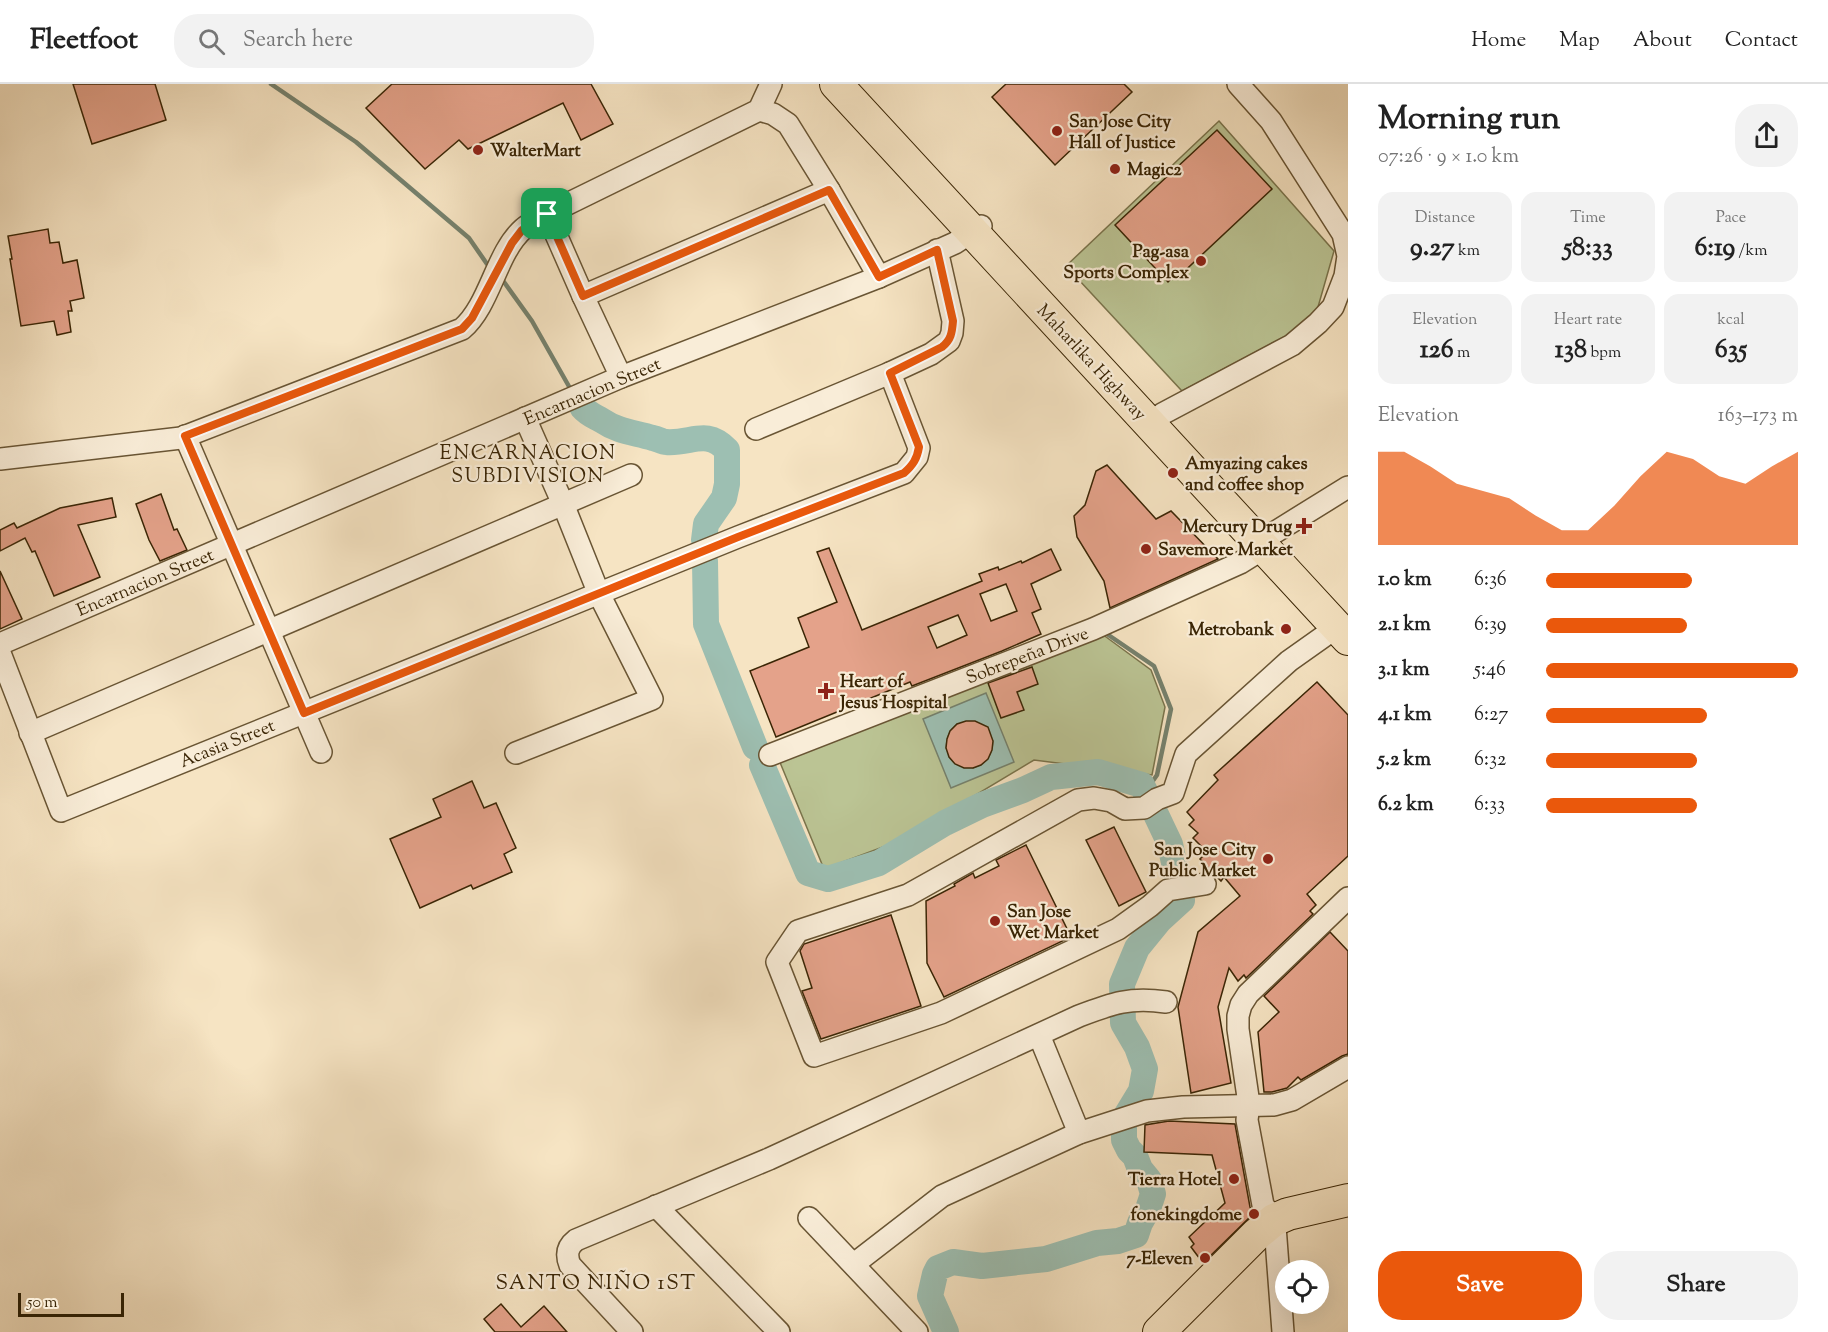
<!DOCTYPE html>
<html lang="en">
<head>
<meta charset="utf-8">
<style>
  body { margin:0; font-family:"Sorts Mill Goudy",serif; background:#f2f2f2; color:#222; height:100vh; display:flex; flex-direction:column; font-size:22px; white-space:nowrap }
  * { box-sizing:border-box; margin:0 }
  p { font-size:20px; color:#767676 }
  .icon { flex:none; width:33px; height:33px; fill:none; stroke:currentColor; stroke-width:2; stroke-linecap:round; stroke-linejoin:round }
  .map { position:relative; flex:1; overflow:hidden }
  .details { display:flex; flex-direction:column; background:#fff; width:480px }
  .details>* { flex:none }
  .buttons { position:absolute; left:1275px; top:1176px; display:grid; gap:12px }
  .buttons a { display:grid; place-items:center; width:54px; height:54px; border-radius:50%; background:#fff; box-shadow:0 6px 24px #0002; font-size:30px }
  .scale { position:absolute; left:18px; bottom:15px; width:106px; box-sizing:border-box; padding-left:6px; border:3px solid #3a2505; border-top:0; font-size:16px; line-height:21px; white-space:nowrap; color:#3a2505; -webkit-text-stroke:4px #f9edd8; paint-order:stroke }
  .pin { position:absolute; display:grid; place-items:center; width:51px; height:51px; color:#fff; margin:-26px; border-radius:12px; box-shadow:0 3px 9px #0006 }
  .round { display:grid; place-items:center; flex:none; width:63px; height:63px; border-radius:24px; background:#f2f2f2 }
  .overview { display:flex; align-items:center; justify-content:space-between; height:102px; padding:0 30px }
  h1 { font-size:33px; font-weight:700; line-height:45px }
  .metrics { display:grid; grid-template-columns:repeat(3,1fr); gap:9px; height:102px; padding:6px 30px }
  .metrics div { display:grid; align-content:center; border-radius:15px; background:#f2f2f2; text-align:center }
  .metrics b { font-size:26px; font-weight:700 }
  .metrics small { font-size:16px; font-weight:400 }
  .metrics p { font-size:16px }
  .chart { height:168px; padding:12px 30px }
  .chart p { display:flex; justify-content:space-between }
  .chart svg { width:100%; height:108px; margin-top:6px; fill:#ea580c; opacity:.7 }
  .button { display:flex; gap:12px; margin-top:auto; padding:12px 30px }
  .button a { flex:1; height:69px; border-radius:24px; background:#ea580c; color:#fff; font-size:24px; font-weight:700; line-height:69px; text-align:center }
  .button a+a { background:#f2f2f2; color:#222 }
  ul { padding:0 30px; list-style:none; font-size:20px }
  li { display:grid; grid-template-columns:96px 72px 1fr; align-items:center; height:45px }
  li i { height:15px; border-radius:8px; background:#ea580c }
  header { display:flex; align-items:center; gap:36px; box-sizing:border-box; height:84px; padding:0 30px; background:#fff; border-bottom:2px solid #e0e0e0 }
  header strong { font-size:28px }
  nav { display:flex; gap:33px; margin-inline-start:auto; font-size:21px }
  .search { width:420px; height:54px; background:#f2f2f2; display:flex; align-items:center; gap:15px; box-sizing:border-box; padding:0 21px; border-radius:24px; color:#767676; font-size:22px }
  main { display:flex; flex:1; min-height:0 }
  .map>svg:first-child { display:block }
  .green { fill:#bbc494; stroke:#7a744c; stroke-width:1.5 }
  .water { fill:#9dbfb2; stroke:#75816d; stroke-width:1.5; fill-rule:evenodd }
  .lines { fill:none; stroke-linecap:round; stroke-linejoin:round }
  .stream { stroke:#75816d; stroke-width:4.5 }
  .river { stroke:#9dbfb2; stroke-width:26 }
  .building { fill:#e4a28a; stroke:#3a2505; stroke-width:1.5; fill-rule:evenodd }
  .minor-casing { stroke:#695534; stroke-width:24 }
  .highway-casing { stroke:#3a2505; stroke-width:34 }
  .minor { stroke:#f9edd8; stroke-width:21 }
  .highway { stroke:#f6e4c3; stroke-width:32 }
  .route-casing { stroke:#fff; stroke-width:12 }
  .route { stroke:#ea580c; stroke-width:8 }
  .poi-dot { fill:#8f2418; stroke:#f9edd8; stroke-width:2 }
  .labels { text-anchor:middle; stroke-width:4.5; stroke-linejoin:round; paint-order:stroke }
  .poi-label { font-size:18px; font-weight:bold; fill:#3a2505; stroke:#f9edd8; text-anchor:start }
  .street-label { font-size:18px; fill:#3a2505; stroke:#f9edd8 }
  .neighbourhood-label { font-size:20px; letter-spacing:1.5px; fill:#3a2505; stroke:#f9edd8 }
  .quarter-label { font-size:21px; letter-spacing:1.5px; fill:#3a2505; stroke:#f9edd8 }
</style>
</head>
<body>
<header>
<strong>Fleetfoot</strong>
<div class="search"><svg class="icon" aria-label="search" viewBox="0 0 24 24"><circle cx="10" cy="10" r="6"/><path d="M15 15l6 6"/></svg>Search here</div>
<nav><a>Home</a><a>Map</a><a>About</a><a>Contact</a></nav>
</header>
<main>
<div class="map">
<svg width="1348" height="1248" viewBox="0 0 1348 1248">
  <rect width="100%" height="100%" fill="#f6e4c3"/>
  <filter id="stains"><feTurbulence type="fractalNoise" baseFrequency=".00333" numOctaves="4"/><feColorMatrix values="0 0 0 0 .2 0 0 0 0 .09 0 0 0 0 .02 0 0 0 .5 -.17"/></filter>
  <radialGradient id="worn" r=".72"><stop offset=".6" stop-color="#630" stop-opacity="0"/><stop offset="1" stop-color="#630" stop-opacity=".3"/></radialGradient>
  <!-- green -->
  <g class="green">
    <polygon points="1219,37 1334,167 1314,237 1182,307 1066,182"/>
    <polygon points="1102,550 1151,586 1165,623 1152,691 1034,676 899,757 824,785 779,676"/>
  </g>
  <!-- water -->
  <path class="water" d="M986 609 1014 678 951 704 923 635ZM957 640 993 657C992 672 986 679 973 684L946 664C947 653 949 647 957 640Z"/>
  <g class="lines">
    <!-- stream -->
    <g class="stream">
      <polyline points="271,0 356,58 469,154 487,180"/>
      <polyline points="504,198 532,237 571,306"/>
      <polyline points="1104,548 1154,582 1171,625 1157,691 1145,708"/>
    </g>
    <!-- river -->
    <g class="river">
      <path d="M582 323C588 330 594 332 601 336 619 348 633 348 653 354 658 355 662 358 666 358 692 360 706 344 727 366V400L724 414 706 440 704 456"/>
      <polyline points="705,477 706,540 755,663"/>
      <polyline points="762,681 808,789 828,795 879,779 945,739 982,721 1023,706 1051,693 1098,688 1142,701 1170,760 1182,816 1159,837 1137,864 1122,900 1123,939 1137,963 1145,985 1141,1007 1124,1035 1124,1056 1129,1066 1135,1072 1140,1085 1149,1096 1153,1110 1148,1125 1140,1139 1136,1151 1118,1157 1097,1159 1046,1175 982,1182 953,1178 938,1184 935,1190 930,1212 946,1248"/>
    </g>
  </g>
  <!-- building -->
  <g class="building">
    <polygon points="73,0 155,0 166,36 92,60"/>
    <polygon points="392,0 591,0 613,40 581,56 563,19 468,65 459,56 425,85 366,24"/>
    <polygon points="1006,0 1124,0 1132,8 1055,81 992,13"/>
    <polygon points="1217,46 1272,105 1176,195 1174,192 1168,198 1115,141"/>
    <polygon points="48,145 50,159 59,158 63,179 77,176 84,214 70,217 72,227 68,227 71,248 57,251 54,237 21,242 10,175 12,175 8,152"/>
    <polygon points="1107,381 1156,435 1171,427 1218,475 1110,524 1104,497 1077,453 1074,432 1085,421 1096,387"/>
    <polygon points="161,410 174,446 177,445 187,466 160,477 149,456 136,420"/>
    <polygon points="112,414 116,433 78,441 100,493 54,512 35,467 32,468 25,454 0,467 0,446 14,439 17,444 60,424"/>
    <path d="M829 464 862 546 982 497 979 490 998 483 999 486 1021 477 1022 479 1051 465 1061 486 1031 500 1041 525 1032 529 1041 550 1002 567 912 602 910 598 776 653 750 587 809 563 798 534 837 518 817 468ZM1006 500 1017 527 991 537 980 510ZM958 531 967 551 937 564 928 543Z"/>
    <polygon points="0,487 22,535 0,545"/>
    <polygon points="1032,583 1038,600 1017,608 1024,626 1001,634 988,599"/>
    <polygon points="1317,598 1348,631 1348,772 1307,810 1316,821 1310,827 1313,830 1246,894 1244,891 1238,897 1229,884 1218,923 1231,999 1191,1009 1178,923 1198,848 1240,812 1224,793 1221,797 1200,775 1207,768 1193,754 1198,749 1189,741 1194,736 1187,728 1218,696 1214,691"/>
    <polygon points="966,637 975,637 988,643 993,657 992,666 988,675 981,681 973,684 964,684 955,680 949,673 946,664 947,655 950,647 957,640"/>
    <polygon points="472,697 484,724 496,719 516,764 504,770 512,788 473,805 471,801 420,824 390,755 441,733 433,715"/>
    <polygon points="1114,743 1146,808 1119,822 1086,756"/>
    <polygon points="1026,761 1071,853 944,913 927,879 926,817 955,802 954,800 973,789 975,794 999,782 996,776"/>
    <polygon points="891,831 921,922 821,955 802,907 812,904 800,867 804,860"/>
    <polygon points="1330,848 1348,867 1348,970 1342,972 1301,996 1298,993 1287,1004 1272,1008 1264,1008 1258,948 1279,928 1264,912"/>
    <polygon points="1169,1037 1235,1040 1250,1123 1253,1130 1203,1179 1191,1163 1194,1160 1189,1153 1225,1119 1212,1071 1144,1068 1145,1041"/>
    <polygon points="501,1220 521,1243 544,1222 567,1248 495,1248 484,1235"/>
  </g>
  <g class="lines">
    <defs>
      <g id="minor">
        <polyline points="759,26 773,30 788,40 829,106 879,193"/>
        <polyline points="547,130 583,212 621,293"/>
        <polyline points="583,212 829,106"/>
        <polyline points="1162,330 1292,261 1318,239 1333,223 1345,192 1348,172 1343,150 1271,37 1238,0"/>
        <polyline points="756,345 890,289 931,270 949,257 952,249 953,237 937,166"/>
        <polyline points="185,352 321,668"/>
        <path d="M0 375 181 354 462 245C490 221 496 169 523 145 530 139 539 135 547 130L759 26 771 0"/>
        <polyline points="0,560 621,293 879,193 955,159 981,142"/>
        <polyline points="0,569 61,727 738,453 904,389 917,373 919,364 890,289"/>
        <polyline points="30,649 631,391"/>
        <polyline points="516,669 652,615 599,510 563,420 525,334"/>
        <polyline points="770,671 1093,545 1240,479 1264,464 1272,450 1348,403"/>
        <polyline points="1205,800 1168,806 1150,822 1118,845 941,929 814,972 777,878 798,847 908,811 1078,716 1094,714 1111,717 1125,725 1144,724 1157,715 1173,709 1186,670 1289,577 1337,543"/>
        <polyline points="1039,951 1079,1049"/>
        <polyline points="656,1122 779,1248"/>
        <polyline points="1274,1129 1283,1248"/>
        <polyline points="809,1134 917,1248"/>
        <polyline points="1274,1136 1263,1121 1247,1036 1249,1020 1238,945 1238,932 1241,921 1248,910 1348,814"/>
        <polyline points="854,1180 942,1112 1079,1049 1147,1027 1183,1023 1274,1021 1292,1016 1348,983"/>
        <path d="M632 1248 570 1181C566 1171 567 1163 576 1156L769 1075 1079 932C1113 919 1130 913 1166 918"/>
      </g>
      <g id="highway">
        <polyline points="836,0 1348,555"/>
        <polyline points="1159,1248 1257,1150 1274,1136 1288,1130 1348,1116"/>
      </g>
    </defs>
    <!-- minor casing -->
    <use href="#minor" class="minor-casing"/>
    <!-- highway casing -->
    <use href="#highway" class="highway-casing"/>
    <!-- minor -->
    <use href="#minor" class="minor"/>
    <!-- highway -->
    <use href="#highway" class="highway"/>
  </g>
  <g class="lines">
    <defs>
      <path id="route" d="M829 106 879 193 937 166 953 237C952 249 951 256 942 263L890 289 919 363C917 375 913 381 904 389L738 453 304 629 185 352 462 245 472 234 512 159 522 146 547 130 583 212Z"/>
    </defs>
    <!-- route casing -->
    <use href="#route" class="route-casing"/>
    <!-- route -->
    <use href="#route" class="route"/>
  </g>
  <!-- markers -->
  <g class="poi-dot">
    <circle cx="1057" cy="47" r="6"/>
    <circle cx="478" cy="66" r="6"/>
    <circle cx="1115" cy="85" r="6"/>
    <circle cx="1201" cy="177" r="6"/>
    <circle cx="1173" cy="389" r="6"/>
    <path d="M1301 433h6v6h6v6h-6v6h-6v-6h-6v-6h6z"/>
    <circle cx="1146" cy="465" r="6"/>
    <circle cx="1286" cy="545" r="6"/>
    <path d="M823 598h6v6h6v6h-6v6h-6v-6h-6v-6h6z"/>
    <circle cx="1268" cy="775" r="6"/>
    <circle cx="995" cy="837" r="6"/>
    <circle cx="1234" cy="1095" r="6"/>
    <circle cx="1254" cy="1130" r="6"/>
    <circle cx="1205" cy="1174" r="6"/>
  </g>
  <g class="labels">
    <!-- poi labels -->
    <g class="poi-label">
      <text x="1069" y="43">San Jose City<tspan x="1069" dy="21">Hall of Justice</tspan></text>
      <text x="490" y="72">WalterMart</text>
      <text x="1127" y="91">Magic2</text>
      <text x="1189" y="173" text-anchor="end">Pag-asa<tspan x="1189" dy="21">Sports Complex</tspan></text>
      <text x="1185" y="385">Amyazing cakes<tspan x="1185" dy="21">and coffee shop</tspan></text>
      <text x="1292" y="448" text-anchor="end">Mercury Drug</text>
      <text x="1158" y="471">Savemore Market</text>
      <text x="1274" y="551" text-anchor="end">Metrobank</text>
      <text x="840" y="603">Heart of<tspan x="840" dy="21">Jesus Hospital</tspan></text>
      <text x="1256" y="771" text-anchor="end">San Jose City<tspan x="1256" dy="21">Public Market</tspan></text>
      <text x="1007" y="833">San Jose<tspan x="1007" dy="21">Wet Market</tspan></text>
      <text x="1222" y="1101" text-anchor="end">Tierra Hotel</text>
      <text x="1242" y="1136" text-anchor="end">fonekingdome</text>
      <text x="1193" y="1180" text-anchor="end">7-Eleven</text>
    </g>
    <!-- street labels -->
    <g class="street-label">
      <text transform="translate(1092 278) rotate(47)" y="6">Maharlika Highway</text>
      <text transform="translate(592 307) rotate(-23)" y="6">Encarnacion Street</text>
      <text transform="translate(145 498) rotate(-23)" y="6">Encarnacion Street</text>
      <text transform="translate(1027 571) rotate(-21)" y="6">Sobrepeña Drive</text>
      <text transform="translate(227 659) rotate(-22)" y="6">Acasia Street</text>
    </g>
    <!-- neighbourhood labels -->
    <g class="neighbourhood-label">
      <text x="528" y="375">ENCARNACION<tspan x="528" dy="23">SUBDIVISION</tspan></text>
    </g>
    <!-- quarter labels -->
    <g class="quarter-label">
      <text x="596" y="1205">SANTO NIÑO 1ST</text>
    </g>
  </g>
  <rect width="100%" height="100%" filter="url(#stains)"/>
  <rect width="100%" height="100%" fill="url(#worn)"/>
</svg>
<div class="buttons">
<a><svg class="icon" aria-label="locate" viewBox="0 0 24 24"><circle cx="12" cy="12" r="6"/><path d="M12 2v4M12 18v4M2 12h4M18 12h4"/></svg></a>
</div>
<div class="scale">50 m</div>
<div class="pin" style="left:547px;top:130px;background:#1e9e55"><svg class="icon" aria-label="arrive" viewBox="0 0 24 24"><path d="M6 21V4h12l-3 4 3 4H6"/></svg></div>
</div>
<section class="details">
<div class="overview"><div><h1>Morning run</h1><p>07:26 · 9 × 1.0 km</p></div><a class="round"><svg class="icon" aria-label="share" viewBox="0 0 24 24"><path d="M12 15V3M7 8l5-5 5 5M5 13v7h14v-7"/></svg></a></div>
<div class="metrics">
<div><p>Distance</p><b>9.27<small> km</small></b></div>
<div><p>Time</p><b>58:33</b></div>
<div><p>Pace</p><b>6:19<small> /km</small></b></div>
</div>
<div class="metrics">
<div><p>Elevation</p><b>126<small> m</small></b></div>
<div><p>Heart rate</p><b>138<small> bpm</small></b></div>
<div><p>kcal</p><b>635</b></div>
</div>
<div class="chart"><p><span>Elevation</span>163–173 m</p>
<svg viewBox="0 0 160 44" preserveAspectRatio="none"><path d="M0 44V6L10 6L20 12L30 19L40 22L50 25L60 32L70 38L80 38L90 28L100 16L110 6L120 9L130 16L140 19L150 12L160 6V44z"/></svg>
</div>
<ul>
<li><b>1.0 km</b>6:36<i style="width:58%"></i></li>
<li><b>2.1 km</b>6:39<i style="width:56%"></i></li>
<li><b>3.1 km</b>5:46<i style="width:100%"></i></li>
<li><b>4.1 km</b>6:27<i style="width:64%"></i></li>
<li><b>5.2 km</b>6:32<i style="width:60%"></i></li>
<li><b>6.2 km</b>6:33<i style="width:60%"></i></li>
</ul>
<div class="button"><a>Save</a><a>Share</a></div>
</section>
</main>
</body>
</html>
